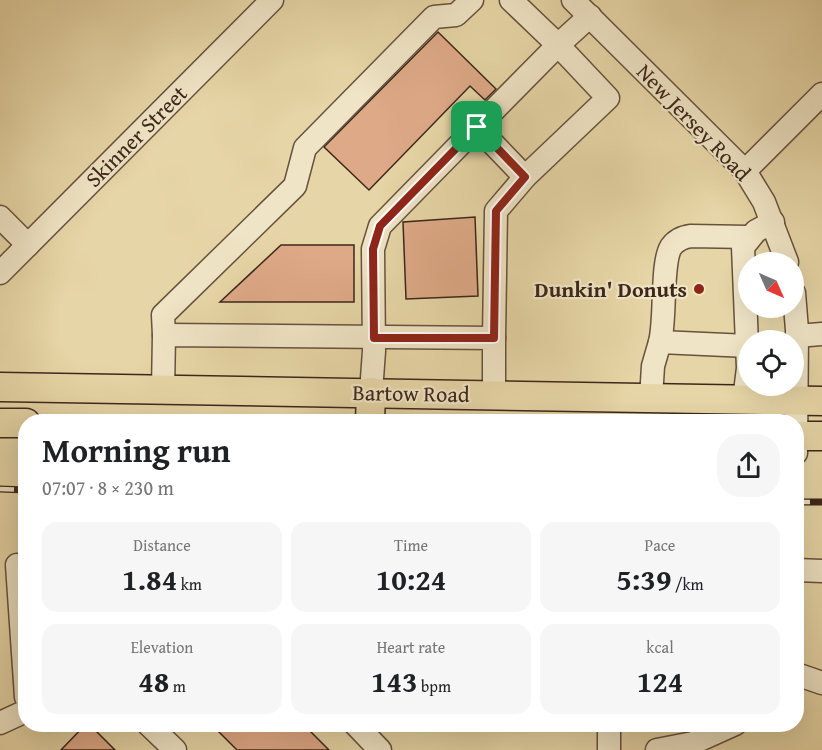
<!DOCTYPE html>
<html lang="en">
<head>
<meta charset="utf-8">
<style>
  body { margin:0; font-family:"Gentium Book Plus",serif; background:#f6f6f6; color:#202124; height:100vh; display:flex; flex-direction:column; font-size:22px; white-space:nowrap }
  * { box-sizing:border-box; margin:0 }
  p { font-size:20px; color:#757577 }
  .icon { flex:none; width:33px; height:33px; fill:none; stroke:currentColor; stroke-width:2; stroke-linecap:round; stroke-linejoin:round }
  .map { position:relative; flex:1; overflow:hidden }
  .details { position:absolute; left:18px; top:414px; width:786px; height:318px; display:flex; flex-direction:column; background:#fff; border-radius:24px; box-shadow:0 6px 24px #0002 }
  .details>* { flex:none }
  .needle { width:39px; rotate:135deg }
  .tools { position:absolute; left:738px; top:252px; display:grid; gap:12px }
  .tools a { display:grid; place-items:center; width:66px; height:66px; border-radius:50%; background:#fff; box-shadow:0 6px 24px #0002; font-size:30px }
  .pin { position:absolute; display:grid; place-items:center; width:51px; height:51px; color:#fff; margin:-26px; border-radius:12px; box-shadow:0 3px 9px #0006 }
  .round { display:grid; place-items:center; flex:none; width:63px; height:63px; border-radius:24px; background:#f6f6f6 }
  .overview { display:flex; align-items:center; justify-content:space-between; height:102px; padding:0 24px }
  h1 { font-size:33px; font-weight:700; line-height:45px }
  .figures { display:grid; grid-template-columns:repeat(3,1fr); gap:9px; height:102px; padding:6px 24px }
  .figures div { display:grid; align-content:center; border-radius:15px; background:#f6f6f6; text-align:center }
  .figures b { font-size:30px; font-weight:700 }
  .figures small { font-size:16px; font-weight:400 }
  .figures p { font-size:16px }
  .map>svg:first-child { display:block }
  .building { fill:#dea987; stroke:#3d271b; stroke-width:1.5 }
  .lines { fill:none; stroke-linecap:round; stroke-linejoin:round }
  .minor-casing { stroke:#67523e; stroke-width:25 }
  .major-casing { stroke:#3d271b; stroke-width:31 }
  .minor { stroke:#efe4c5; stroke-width:22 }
  .major { stroke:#e6d5a6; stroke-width:28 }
  .rail-casing { stroke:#3d271b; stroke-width:7 }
  .rail { stroke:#efe4c5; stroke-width:4.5; stroke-dasharray:14; stroke-linecap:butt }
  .route-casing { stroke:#fff; stroke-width:12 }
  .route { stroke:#8f2418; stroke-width:8 }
  .poi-dot { fill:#8f2418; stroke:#efe4c5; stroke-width:2 }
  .labels { text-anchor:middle; stroke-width:4.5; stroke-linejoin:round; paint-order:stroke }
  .street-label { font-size:22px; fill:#3d271b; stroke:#efe4c5 }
  .poi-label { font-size:22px; font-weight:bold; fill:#3d271b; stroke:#efe4c5; text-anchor:end }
</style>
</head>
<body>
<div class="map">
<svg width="822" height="750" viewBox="0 0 822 750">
  <rect width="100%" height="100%" fill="#e6d5a6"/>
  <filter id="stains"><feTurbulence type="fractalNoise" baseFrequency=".00333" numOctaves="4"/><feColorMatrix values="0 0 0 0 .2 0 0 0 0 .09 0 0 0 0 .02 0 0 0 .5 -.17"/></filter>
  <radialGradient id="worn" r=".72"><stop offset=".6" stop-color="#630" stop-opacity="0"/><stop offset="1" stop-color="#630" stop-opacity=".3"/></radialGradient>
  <!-- building -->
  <g class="building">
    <polygon points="438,32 496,89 485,100 470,86 369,190 324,147"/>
    <polygon points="475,217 478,296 406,299 403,222"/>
    <polygon points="281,245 354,245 354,302 220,302"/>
    <polygon points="86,724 89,724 115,750 61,750"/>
    <polygon points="211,724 303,724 329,750 237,750"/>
  </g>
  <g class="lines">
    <defs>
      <g id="minor">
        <polyline points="573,0 745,171 764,202 787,262"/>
        <polyline points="477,127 558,45 511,0"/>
        <polyline points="745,171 822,94"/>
        <polyline points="0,217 28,245"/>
        <polyline points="0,273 272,0"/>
        <polyline points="794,293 797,330 796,453"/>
        <polyline points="164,335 163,315 295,186 305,148 434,17 456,15 472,0"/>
        <polyline points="797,336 822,334"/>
        <polyline points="494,338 496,211 525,177"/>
        <path d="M660 342C666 319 661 263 671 247 676 240 683 237 691 236L748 237"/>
        <polyline points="163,390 164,335 494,338 494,395"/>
        <polyline points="371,392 374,351 373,249 380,226 477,127 525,177 608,98 558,45 590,16"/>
        <polyline points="651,398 653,366 660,342 748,346"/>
        <polyline points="744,400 748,368 743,247 756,231 773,222"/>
        <polyline points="17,565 26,697"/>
        <polyline points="796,570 822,571"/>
        <polyline points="796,674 822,683"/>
        <polyline points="0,723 26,711"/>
        <polyline points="148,724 175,750"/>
        <polyline points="355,724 380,750"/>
        <polyline points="609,724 609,750"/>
        <polyline points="657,750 693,743 735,724"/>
      </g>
      <g id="major">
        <polyline points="0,387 822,401"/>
        <polyline points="370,422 371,392"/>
        <polyline points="0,423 26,423"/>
        <polyline points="796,436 822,436"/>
      </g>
    </defs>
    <!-- minor casing -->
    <use href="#minor" class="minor-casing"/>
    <!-- major casing -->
    <use href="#major" class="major-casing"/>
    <!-- minor -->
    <use href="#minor" class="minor"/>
    <!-- major -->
    <use href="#major" class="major"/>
    <defs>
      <g id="rail">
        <polyline points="0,489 26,490"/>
        <polyline points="796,502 822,502"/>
      </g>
    </defs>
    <!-- rail casing -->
    <use href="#rail" class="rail-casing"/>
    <!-- rail -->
    <use href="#rail" class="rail"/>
  </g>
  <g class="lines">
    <defs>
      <polygon id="route" points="477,127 525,177 496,211 494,338 374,338 373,249 380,226"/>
    </defs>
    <!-- route casing -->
    <use href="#route" class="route-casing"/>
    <!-- route -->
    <use href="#route" class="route"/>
  </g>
  <!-- markers -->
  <circle class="poi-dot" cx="699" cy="289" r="6"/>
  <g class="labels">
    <!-- street labels -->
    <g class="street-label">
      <text transform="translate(694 122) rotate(46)" y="8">New Jersey Road</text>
      <text transform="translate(136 136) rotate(-45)" y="8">Skinner Street</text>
      <text transform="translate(411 393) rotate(1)" y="8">Bartow Road</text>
    </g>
    <!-- poi labels -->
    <g class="poi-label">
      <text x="687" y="297">Dunkin' Donuts</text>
    </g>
  </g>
  <rect width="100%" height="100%" filter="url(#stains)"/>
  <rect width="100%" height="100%" fill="url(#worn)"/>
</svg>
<div class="tools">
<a><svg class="needle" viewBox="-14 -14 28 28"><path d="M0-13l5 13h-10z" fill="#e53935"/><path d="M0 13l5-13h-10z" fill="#757577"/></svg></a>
<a><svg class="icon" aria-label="locate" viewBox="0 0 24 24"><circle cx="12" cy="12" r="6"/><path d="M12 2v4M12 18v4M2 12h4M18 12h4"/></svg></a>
</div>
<div class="pin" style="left:477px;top:127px;background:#1e9e55"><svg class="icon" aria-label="arrive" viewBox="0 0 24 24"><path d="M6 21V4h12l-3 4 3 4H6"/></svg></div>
<section class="details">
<div class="overview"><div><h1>Morning run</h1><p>07:07 · 8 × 230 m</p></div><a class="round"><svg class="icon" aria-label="share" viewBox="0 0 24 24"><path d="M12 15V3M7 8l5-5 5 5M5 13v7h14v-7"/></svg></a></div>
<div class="figures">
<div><p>Distance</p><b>1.84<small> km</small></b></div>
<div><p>Time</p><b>10:24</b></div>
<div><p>Pace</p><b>5:39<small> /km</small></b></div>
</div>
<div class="figures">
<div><p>Elevation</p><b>48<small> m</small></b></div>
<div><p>Heart rate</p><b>143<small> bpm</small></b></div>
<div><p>kcal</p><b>124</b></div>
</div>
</section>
</div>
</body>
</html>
